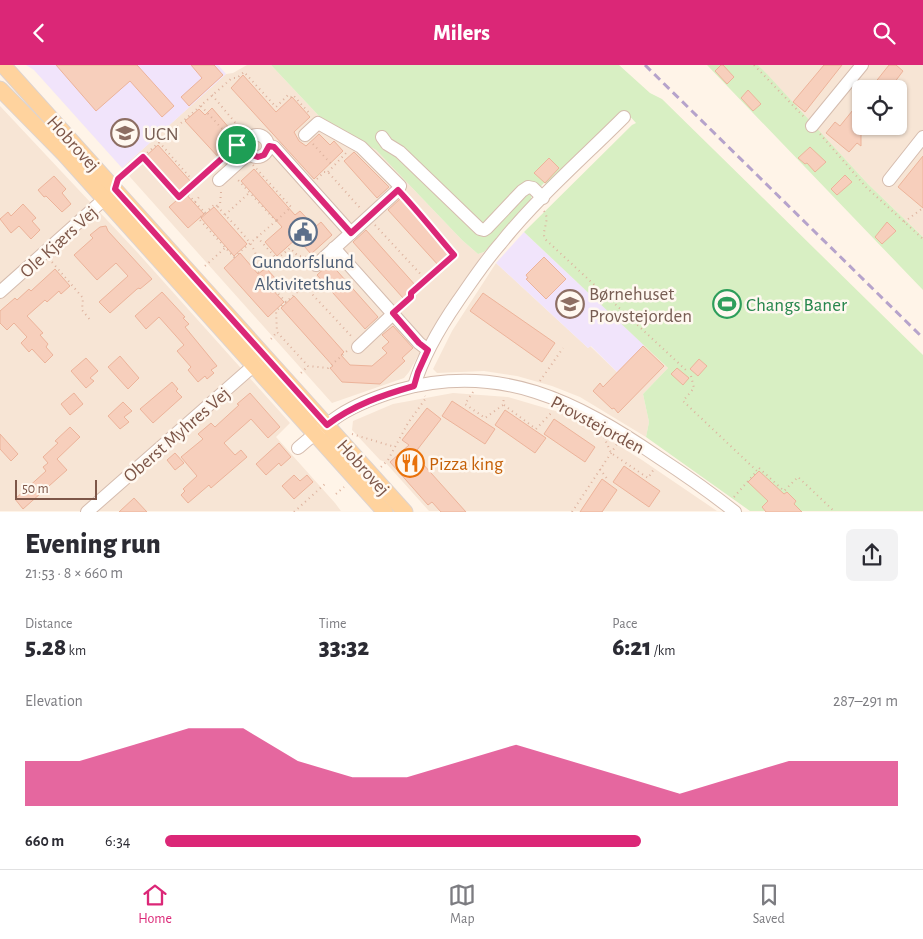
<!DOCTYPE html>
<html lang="en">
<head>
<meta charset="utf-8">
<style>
  body { margin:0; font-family:"Alegreya Sans",sans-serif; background:#f2f2f3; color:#2b2b33; height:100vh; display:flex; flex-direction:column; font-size:19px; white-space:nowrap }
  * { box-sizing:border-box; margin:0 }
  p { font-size:16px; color:#7c7c81 }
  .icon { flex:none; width:28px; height:28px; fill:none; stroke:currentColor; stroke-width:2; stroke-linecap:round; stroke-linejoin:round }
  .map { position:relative; height:447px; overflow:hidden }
  .drawer { display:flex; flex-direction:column; background:#fff; flex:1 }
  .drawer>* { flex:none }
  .controls { position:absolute; left:852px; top:15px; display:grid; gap:10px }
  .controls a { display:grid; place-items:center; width:55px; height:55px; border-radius:8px; background:#fff; box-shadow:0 1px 4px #0004; font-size:25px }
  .scale { position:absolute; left:15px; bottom:12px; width:82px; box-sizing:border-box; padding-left:5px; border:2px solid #7d5648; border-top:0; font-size:14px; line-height:18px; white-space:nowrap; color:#7d5648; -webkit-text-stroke:4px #fff8f0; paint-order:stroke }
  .pin { position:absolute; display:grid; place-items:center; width:42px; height:42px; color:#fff; margin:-21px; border:2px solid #fff; border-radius:50%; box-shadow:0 1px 5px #0007 }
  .round { display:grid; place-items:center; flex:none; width:52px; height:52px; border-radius:8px; background:#f2f2f3 }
  .summary { display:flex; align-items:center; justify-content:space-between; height:85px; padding:0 25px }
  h1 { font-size:28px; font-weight:800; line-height:38px }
  .figures { display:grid; grid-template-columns:repeat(3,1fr); gap:8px; height:85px; padding:5px 25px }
  .figures div { display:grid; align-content:center }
  .figures b { font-size:25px; font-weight:800 }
  .figures small { font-size:14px; font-weight:400 }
  .figures p { font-size:14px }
  .chart { height:140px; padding:10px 25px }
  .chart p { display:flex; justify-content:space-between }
  .chart svg { width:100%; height:90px; margin-top:5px; fill:#db2777; opacity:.7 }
  ul { padding:0 25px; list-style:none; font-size:16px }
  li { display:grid; grid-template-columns:80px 60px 1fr; align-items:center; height:38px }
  li i { height:12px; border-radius:6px; background:#db2777 }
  header { display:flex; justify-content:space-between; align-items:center; height:65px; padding:0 25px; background:#db2777; color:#fff; font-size:22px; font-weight:800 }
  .tab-bar { display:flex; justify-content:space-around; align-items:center; height:70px; border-top:1px solid #e1e1e2; background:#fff; font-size:14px; color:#7c7c81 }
  .tab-bar a { display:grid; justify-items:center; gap:2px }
  .tab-bar .active { color:#db2777 }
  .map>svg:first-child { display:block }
  .residential { fill:#f7e5d5; fill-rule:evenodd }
  .education { fill:#f1e4fb }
  .green { fill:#d8efc3 }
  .building { fill:#f7cfbc; stroke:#ecb39a }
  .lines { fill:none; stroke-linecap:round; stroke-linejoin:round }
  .minor-casing { stroke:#d5bcae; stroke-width:14 }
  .major-casing { stroke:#ddd3cf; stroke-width:17 }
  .path { stroke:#ddb29e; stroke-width:2; stroke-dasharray:1 4; stroke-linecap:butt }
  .minor { stroke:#fff; stroke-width:12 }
  .major { stroke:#ffd39e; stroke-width:15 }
  .rail { stroke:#b6a3cb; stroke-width:3; stroke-dasharray:8 5; stroke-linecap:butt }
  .route-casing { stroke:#fff; stroke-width:10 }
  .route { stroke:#db2777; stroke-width:6 }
  .labels { text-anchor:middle; stroke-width:5; stroke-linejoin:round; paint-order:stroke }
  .education-label { font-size:19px; fill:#785e54; stroke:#fff8f0; text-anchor:start }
  .street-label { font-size:19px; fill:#7d5648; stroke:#fff8f0 }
  .service-label { font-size:19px; fill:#4e5e75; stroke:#fff8f0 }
  .leisure-label { font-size:19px; fill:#27864d; stroke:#fff8f0; text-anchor:start }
  .food-label { font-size:19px; fill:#c56008; stroke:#fff8f0; text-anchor:start }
</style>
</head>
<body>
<header><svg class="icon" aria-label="back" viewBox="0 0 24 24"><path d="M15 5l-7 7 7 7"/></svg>Milers<svg class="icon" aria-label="search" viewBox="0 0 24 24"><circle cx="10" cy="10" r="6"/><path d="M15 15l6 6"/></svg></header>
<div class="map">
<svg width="923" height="447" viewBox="0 0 923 447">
  <rect width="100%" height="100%" fill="#fff4e8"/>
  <!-- residential -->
  <g class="residential">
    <polygon points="247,0 271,0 319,51 376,85 462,175 478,189 484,187 429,271 409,307 404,313 332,338 122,103 226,9 233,8"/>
    <path d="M758 0H923V172L868 119ZM861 24H899V61H861Z"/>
    <polygon points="0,41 137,187 290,358 276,372 335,438 341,446 0,446"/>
    <polygon points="496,198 588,283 590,281 617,307 644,280 668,303 643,329 649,357 646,372 580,332 552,321 517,311 484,306 437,308 433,304 452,266"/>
    <polygon points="453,328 508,332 569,350 642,395 717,446 429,446 385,397 380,395 352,365 353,356 393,339"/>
  </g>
  <!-- education -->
  <g class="education">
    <polygon points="26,0 218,0 226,9 122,103 34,5"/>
    <polygon points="524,167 644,280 617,307 591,281 588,283 496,198"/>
  </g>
  <!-- green -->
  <g class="green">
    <polygon points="271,0 619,0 650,28 662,34 923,290 923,446 750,446 646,372 649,357 643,329 668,303 524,167 632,60 636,58 626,47 550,120 544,118 531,132 533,136 484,187 478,189 462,175 376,85 319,51"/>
    <polygon points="707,0 758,0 767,9 868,119 923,172 923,225"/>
  </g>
  <!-- building -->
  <g class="building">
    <polygon points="56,0 137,0 174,41 162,52 130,16 96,46"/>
    <polygon points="191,0 214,0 223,10 189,41 181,32 202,13"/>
    <polygon points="721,0 723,0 734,12 727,19 715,6"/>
    <polygon points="824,0 842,0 805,47 793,37"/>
    <polygon points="889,0 896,0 903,6 891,22 889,20 886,24 870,24"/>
    <polygon points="243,10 276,47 292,32 310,52 294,67 299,76 306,81 319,69 330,80 334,76 343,86 314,114 231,23"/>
    <polygon points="748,25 761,39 753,46 741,33"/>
    <polygon points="861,35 861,81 857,78 849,87 826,68 835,57 840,61"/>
    <polygon points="212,43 237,72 230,78 233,82 220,94 185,56 199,44 205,50"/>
    <polygon points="158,80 192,118 179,130 145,92"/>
    <polygon points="810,82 826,97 815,107 807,98 805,99 798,93"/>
    <polygon points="354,87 389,122 377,133 344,96"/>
    <polygon points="923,91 923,143 898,122"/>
    <polygon points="549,93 559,103 545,118 534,108"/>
    <polygon points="254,104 295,150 300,146 315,162 321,157 332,170 311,189 297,173 277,191 265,177 282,162 241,116"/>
    <polygon points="845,110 852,117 837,130 831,124"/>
    <polygon points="54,111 66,124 62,128 71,139 62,147 46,131 44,132 38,125"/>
    <polygon points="185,128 204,149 188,163 169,142"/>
    <polygon points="401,133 452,190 439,201 388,145"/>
    <polygon points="23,139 36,153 32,156 40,165 31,174 19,161 11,168 0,154 8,147 11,151"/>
    <polygon points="214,142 247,179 234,191 201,153"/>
    <polygon points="887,157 896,166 882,179 875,172"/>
    <polygon points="106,161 108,166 152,214 140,224 139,223 137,224 110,248 99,237 128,211 116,198 97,215 74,190 93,173 90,170 100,162"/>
    <polygon points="366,165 416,221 403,233 353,177"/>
    <polygon points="240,188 258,209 266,203 275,213 268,220 284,237 268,252 224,203"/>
    <polygon points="544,192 566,214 546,234 526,214 528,213 526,210"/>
    <polygon points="330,198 378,252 365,264 317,210"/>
    <polygon points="55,204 70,221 61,229 59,226 47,237 45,235 27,251 43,268 40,270 48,279 46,282 53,290 45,298 32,284 29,287 21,278 27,272 14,258 7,265 0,258 0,246 15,233 17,235 29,224 31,226"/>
    <polygon points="162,227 185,252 183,253 189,259 185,262 217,301 211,305 214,308 207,314 205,311 198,317 188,305 191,302 177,286 184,280 159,252 146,264 135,251"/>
    <polygon points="483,228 555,278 542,297 470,246"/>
    <polygon points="294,231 344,287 341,290 350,300 372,301 387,288 382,283 389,277 382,270 393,261 413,283 402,293 405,296 380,319 342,317 330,303 333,301 281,243"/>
    <polygon points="643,281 664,301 618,348 614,343 612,344 593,326 600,318 603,322"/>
    <polygon points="120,291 139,313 128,324 108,302"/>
    <polygon points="86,293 98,306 90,313 94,316 86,323 71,306"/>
    <polygon points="699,294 707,301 698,311 690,304"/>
    <polygon points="677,303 689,313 683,320 671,309"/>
    <polygon points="172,317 178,324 176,326 182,332 153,358 140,344"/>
    <polygon points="74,328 83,339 70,350 61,339"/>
    <polygon points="250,328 280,362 268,373 251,354 224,378 235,390 241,385 247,392 211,423 209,420 188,438 181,430 185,426 183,424 197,411 181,392 203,374 198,369 211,358 215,362 239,340 237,339"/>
    <polygon points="452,336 495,364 485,379 442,351"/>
    <polygon points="123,337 132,346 124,352 129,357 120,364 108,351"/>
    <polygon points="427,343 441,354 414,389 466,447 441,447 432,437 428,440 390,397 409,380 402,375"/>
    <polygon points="505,345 546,373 535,388 495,360"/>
    <polygon points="554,354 595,382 585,397 544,369"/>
    <polygon points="70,362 80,372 57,394 67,405 23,444 15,434 46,406 43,402 48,398 43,392 58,378 55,376"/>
    <polygon points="0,369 18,389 11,396 0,384"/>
    <polygon points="279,378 291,392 281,401 279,398 266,410 256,399"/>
    <polygon points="175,388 184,398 175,405 167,395"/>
    <polygon points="624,401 660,426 649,442 613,417"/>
    <polygon points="759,406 784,429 787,427 796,436 794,439 802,447 766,447 762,442 768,436 748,417"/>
    <polygon points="294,410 300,416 307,410 313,417 294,434 282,421"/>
    <polygon points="602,414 617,425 602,447 580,447"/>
    <polygon points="134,433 147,447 119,447"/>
  </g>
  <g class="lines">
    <defs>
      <g id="minor">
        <polyline points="812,61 862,0"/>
        <circle cx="257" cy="81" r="11"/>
        <polyline points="305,70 318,58 361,82 400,121 398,125 316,200"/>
        <polyline points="382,72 387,79 400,87 480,164 484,165 487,163 522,126 528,122 533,123 543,133"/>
        <polyline points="269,81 274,82 351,168"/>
        <polyline points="219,115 249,88"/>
        <polyline points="889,115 923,72"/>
        <polyline points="334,183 419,278 428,285"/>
        <polyline points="0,227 110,129"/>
        <polyline points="358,282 393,249"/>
        <path d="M414 321C423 291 440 262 458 236 472 216 485 196 501 178 536 134 584 92 624 52"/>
        <path d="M298 383C311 372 325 360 340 350 357 339 379 331 399 325 500 297 576 336 658 392 684 409 710 427 735 447"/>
        <polyline points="87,447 260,295"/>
      </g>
      <g id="major">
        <polyline points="3,0 405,447"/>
        <polyline points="0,24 64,89 385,447"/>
      </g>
    </defs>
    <!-- minor casing -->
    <use href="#minor" class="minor-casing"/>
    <!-- major casing -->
    <use href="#major" class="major-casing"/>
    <!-- path -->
    <g class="path">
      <polyline points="754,0 805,53"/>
      <polyline points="212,30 249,74"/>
      <polyline points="201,41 238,81"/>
      <polyline points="171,67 174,70 180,70"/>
      <polyline points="820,69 866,122 923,174"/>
      <polyline points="159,77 194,117"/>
      <polyline points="313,79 333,101"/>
      <polyline points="143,93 179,131 237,80"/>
      <polyline points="253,100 291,142 276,156"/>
      <polyline points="328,107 347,87"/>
      <polyline points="121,111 232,13 237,13 244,7 276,42 288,30 291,32 293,30 311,50"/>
      <polyline points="317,114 324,107 328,107 360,143"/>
      <polyline points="185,126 205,148 215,139 218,142"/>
      <path d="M221 127 220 140 218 142C228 154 252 175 256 190 257 196 255 200 257 206L286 237 304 221"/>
      <polyline points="195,137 199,132"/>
      <path d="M544 146C551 155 541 165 545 174L687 306"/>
      <polyline points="205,148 199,154 234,192 276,156 238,115"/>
      <polyline points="225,150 249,128"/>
      <polyline points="904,157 923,143"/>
      <polyline points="375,160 426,215"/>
      <polyline points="257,172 277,194 290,183 298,191 307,192"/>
      <polyline points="52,197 83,233 82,245 91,256"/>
      <polyline points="205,201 225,183"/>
      <polyline points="299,215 352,272"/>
      <polyline points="286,237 276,246 277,267 308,301 328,303 347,286"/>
      <path d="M402 240 411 232V228L454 190C437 171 423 151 406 133"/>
      <polyline points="271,274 277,267"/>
      <polyline points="301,308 308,301"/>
      <polyline points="691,311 694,323 683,336 757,406 759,403 784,426 798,412 835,447"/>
      <polyline points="540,316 563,283"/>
      <polyline points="473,327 465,339 485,353 503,340 504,332"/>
      <polyline points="504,340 536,364 553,346"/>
      <polyline points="352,369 395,382 408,358 426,333 425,331"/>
      <polyline points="604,372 611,388 648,413 654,404"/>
      <polyline points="381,402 388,395 395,382"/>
      <polyline points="600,404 608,415"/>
      <polyline points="336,429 344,422"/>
      <polyline points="734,432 757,406"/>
      <polyline points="294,447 326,418"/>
      <polyline points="572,447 617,379"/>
    </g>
    <!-- minor -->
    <use href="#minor" class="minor"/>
    <!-- major -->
    <use href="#major" class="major"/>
    <!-- rail -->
    <polyline class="rail" points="645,0 923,273"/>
  </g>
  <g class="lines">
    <defs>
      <path id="route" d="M237 80 246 90 248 88 258 92 264 90 269 81 274 82 351 168 398 125C418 146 435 168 454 190L411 228V232L393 248 419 278 428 285 418 307 414 321C383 330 353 340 327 360L115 124 118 114 143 92 179 132Z"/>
    </defs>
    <!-- route casing -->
    <use href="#route" class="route-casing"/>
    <!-- route -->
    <use href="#route" class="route"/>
  </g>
  <!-- icons -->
  <defs>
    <symbol id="university-ring" viewBox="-11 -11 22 22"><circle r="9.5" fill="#fff8f0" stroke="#8d6e63" stroke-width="1.5"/><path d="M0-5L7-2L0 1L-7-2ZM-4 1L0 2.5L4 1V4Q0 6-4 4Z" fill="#8d6e63"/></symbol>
    <symbol id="civic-ring" viewBox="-11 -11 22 22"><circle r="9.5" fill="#fff8f0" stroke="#5c6f8a" stroke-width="1.5"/><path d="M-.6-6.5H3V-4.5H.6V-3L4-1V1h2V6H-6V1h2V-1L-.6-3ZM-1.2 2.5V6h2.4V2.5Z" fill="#5c6f8a"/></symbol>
    <symbol id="school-ring" viewBox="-11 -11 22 22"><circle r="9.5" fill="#fff8f0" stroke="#8d6e63" stroke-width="1.5"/><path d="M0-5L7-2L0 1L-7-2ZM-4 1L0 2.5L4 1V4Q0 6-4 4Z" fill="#8d6e63"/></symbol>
    <symbol id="stadium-ring" viewBox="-11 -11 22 22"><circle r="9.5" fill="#fff8f0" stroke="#2e9e5b" stroke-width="1.5"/><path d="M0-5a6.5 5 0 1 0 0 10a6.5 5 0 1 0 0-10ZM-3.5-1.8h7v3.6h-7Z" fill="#2e9e5b"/></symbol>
    <symbol id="restaurant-ring" viewBox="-11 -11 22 22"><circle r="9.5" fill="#fff8f0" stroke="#e8710a" stroke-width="1.5"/><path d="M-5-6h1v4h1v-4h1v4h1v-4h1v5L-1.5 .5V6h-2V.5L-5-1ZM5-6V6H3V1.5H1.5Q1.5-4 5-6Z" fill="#e8710a"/></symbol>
  </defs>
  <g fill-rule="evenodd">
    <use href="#university-ring" x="109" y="52" width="32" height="32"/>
    <use href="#civic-ring" x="287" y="151" width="32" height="32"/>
    <use href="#school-ring" x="554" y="223" width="32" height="32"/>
    <use href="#stadium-ring" x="711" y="223" width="32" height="32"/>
    <use href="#restaurant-ring" x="394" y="382" width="32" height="32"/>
  </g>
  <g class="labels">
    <!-- education labels -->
    <g class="education-label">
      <text x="144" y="75">UCN</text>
      <text x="589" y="235">Børnehuset<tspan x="589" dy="22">Provstejorden</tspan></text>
    </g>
    <!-- street labels -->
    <g class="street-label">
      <text transform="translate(74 78) rotate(48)" y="7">Hobrovej</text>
      <text transform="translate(58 176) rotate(-42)" y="7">Ole Kjærs Vej</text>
      <text transform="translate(598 359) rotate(28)" y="7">Provstejorden</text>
      <text transform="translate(176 369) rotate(-41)" y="7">Oberst Myhres Vej</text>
      <text transform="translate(364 402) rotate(48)" y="7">Hobrovej</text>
    </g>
    <!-- service labels -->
    <g class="service-label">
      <text x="303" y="203">Gundorfslund<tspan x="303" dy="22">Aktivitetshus</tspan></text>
    </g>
    <!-- leisure labels -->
    <g class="leisure-label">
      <text x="746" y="246">Changs Baner</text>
    </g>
    <!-- food labels -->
    <g class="food-label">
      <text x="429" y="405">Pizza king</text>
    </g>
  </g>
</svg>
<div class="controls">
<a><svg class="icon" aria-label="locate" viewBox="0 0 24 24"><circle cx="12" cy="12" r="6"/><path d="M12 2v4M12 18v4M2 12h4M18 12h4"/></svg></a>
</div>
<div class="scale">50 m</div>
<div class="pin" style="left:237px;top:80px;background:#1e9e55"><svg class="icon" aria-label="arrive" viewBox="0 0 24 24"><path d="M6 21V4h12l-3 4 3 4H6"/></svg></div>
</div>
<section class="drawer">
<div class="summary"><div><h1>Evening run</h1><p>21:53 · 8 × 660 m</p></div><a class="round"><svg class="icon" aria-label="share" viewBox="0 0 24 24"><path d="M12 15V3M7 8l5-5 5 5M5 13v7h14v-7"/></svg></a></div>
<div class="figures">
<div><p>Distance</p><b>5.28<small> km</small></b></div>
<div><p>Time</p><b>33:32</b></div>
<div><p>Pace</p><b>6:21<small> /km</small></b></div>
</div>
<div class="chart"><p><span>Elevation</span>287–291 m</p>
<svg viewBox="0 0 160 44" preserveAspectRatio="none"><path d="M0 44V22L10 22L20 14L30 6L40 6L50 22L60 30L70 30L80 22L90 14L100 22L110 30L120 38L130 30L140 22L150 22L160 22V44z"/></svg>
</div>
<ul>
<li><b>660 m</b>6:34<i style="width:65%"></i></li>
</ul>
</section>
<nav class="tab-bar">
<a class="active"><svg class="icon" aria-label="home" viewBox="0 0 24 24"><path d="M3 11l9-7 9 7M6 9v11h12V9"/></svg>Home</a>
<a><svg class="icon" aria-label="map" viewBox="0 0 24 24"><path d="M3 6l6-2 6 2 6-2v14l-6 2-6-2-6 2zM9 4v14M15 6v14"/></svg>Map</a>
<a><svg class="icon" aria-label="saved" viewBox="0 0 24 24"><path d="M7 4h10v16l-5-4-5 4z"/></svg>Saved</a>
</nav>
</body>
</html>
